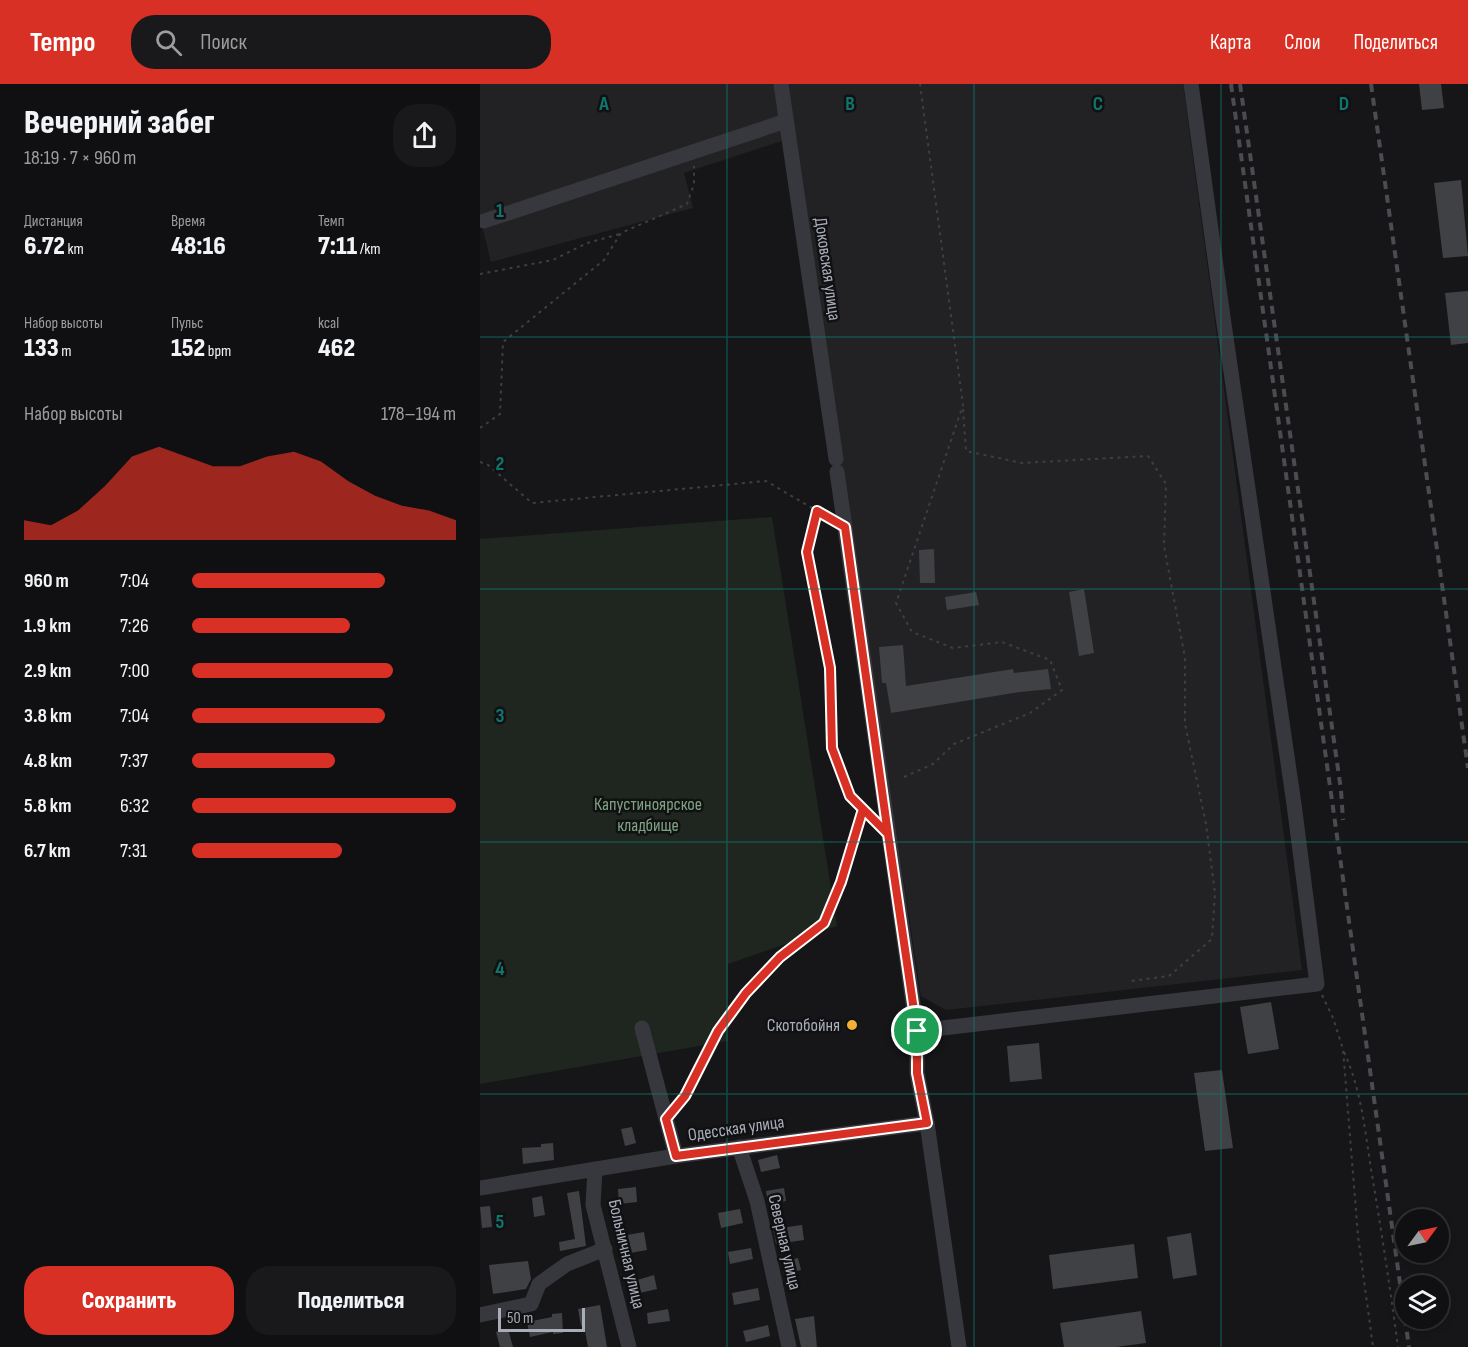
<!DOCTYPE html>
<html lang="ru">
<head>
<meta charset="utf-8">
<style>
  body { margin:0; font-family:"Sofia Sans Condensed",sans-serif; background:#19191b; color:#f1f3f6; height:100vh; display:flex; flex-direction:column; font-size:22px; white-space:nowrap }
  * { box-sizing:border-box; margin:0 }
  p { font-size:20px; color:#9c9d9f }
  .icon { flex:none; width:33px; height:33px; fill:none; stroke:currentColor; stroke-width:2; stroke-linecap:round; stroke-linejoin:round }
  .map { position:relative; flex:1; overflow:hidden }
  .panel { display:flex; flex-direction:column; background:#101012; width:480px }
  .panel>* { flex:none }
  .needle { width:39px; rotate:57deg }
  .buttons { position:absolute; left:915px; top:1125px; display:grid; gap:12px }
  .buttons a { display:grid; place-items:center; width:54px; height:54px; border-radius:50%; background:#101012; box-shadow:0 3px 9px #0003,0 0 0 2px #303032; font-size:30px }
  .scale { position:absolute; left:18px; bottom:15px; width:87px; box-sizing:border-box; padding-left:6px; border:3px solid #a8adb8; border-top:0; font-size:16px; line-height:21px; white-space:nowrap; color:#a8adb8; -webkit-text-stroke:4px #111113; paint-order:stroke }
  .pin { position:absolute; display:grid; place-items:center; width:51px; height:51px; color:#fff; margin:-26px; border:3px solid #fff; border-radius:50%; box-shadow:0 2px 6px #0007 }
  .round { display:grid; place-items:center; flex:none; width:63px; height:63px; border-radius:24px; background:#19191b }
  .headline { display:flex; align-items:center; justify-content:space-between; height:102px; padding:0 24px }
  h1 { font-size:33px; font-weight:800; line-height:45px }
  .figures { display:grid; grid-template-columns:repeat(3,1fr); gap:9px; height:102px; padding:6px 24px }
  .figures div { display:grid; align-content:center }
  .figures b { font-size:26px; font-weight:800 }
  .figures small { font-size:16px; font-weight:400 }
  .figures p { font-size:16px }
  .chart { height:168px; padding:12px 24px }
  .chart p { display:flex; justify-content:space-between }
  .chart svg { width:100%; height:108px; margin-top:6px; fill:#d93025; opacity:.7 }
  .primary-button { display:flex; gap:12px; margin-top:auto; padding:12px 24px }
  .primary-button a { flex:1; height:69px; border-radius:24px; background:#d93025; color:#fff; font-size:24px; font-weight:800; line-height:69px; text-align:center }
  .primary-button a+a { background:#19191b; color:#f1f3f6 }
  ul { padding:0 24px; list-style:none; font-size:20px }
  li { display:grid; grid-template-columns:96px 72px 1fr; align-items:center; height:45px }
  li i { height:15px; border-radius:8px; background:#d93025 }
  header { display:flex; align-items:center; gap:36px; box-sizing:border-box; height:84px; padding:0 30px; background:#d93025; color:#fff }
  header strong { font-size:28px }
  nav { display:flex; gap:33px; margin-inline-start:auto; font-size:21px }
  .search { width:420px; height:54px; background:#19191b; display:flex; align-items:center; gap:15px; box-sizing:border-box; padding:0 21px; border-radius:24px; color:#9c9d9f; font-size:22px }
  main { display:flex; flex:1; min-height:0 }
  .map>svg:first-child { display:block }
  .built { fill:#222225 }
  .green { fill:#1e261f }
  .building { fill:#404145 }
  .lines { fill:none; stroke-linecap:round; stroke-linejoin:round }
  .path { stroke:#3d3f44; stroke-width:2; stroke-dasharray:3 4.5; stroke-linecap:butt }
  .minor { stroke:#37383d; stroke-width:15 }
  .rail { stroke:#4a4c52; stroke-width:4; stroke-dasharray:8 6; stroke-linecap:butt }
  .route-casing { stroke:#fff; stroke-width:12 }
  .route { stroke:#d93025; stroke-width:8 }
  .grid { fill:none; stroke:#0f766e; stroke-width:1.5; stroke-opacity:0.55 }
  .poi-dot { fill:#f2b134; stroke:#111113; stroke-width:2 }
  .labels { text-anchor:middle; stroke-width:5; stroke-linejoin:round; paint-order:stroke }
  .street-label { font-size:18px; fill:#a8adb8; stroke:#111113 }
  .park-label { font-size:18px; fill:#7fa381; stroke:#111113 }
  .poi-label { font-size:18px; fill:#a8adb8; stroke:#111113; text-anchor:end }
  .grid-label { font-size:20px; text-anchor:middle; font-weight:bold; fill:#0f766e; stroke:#111113; stroke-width:5; stroke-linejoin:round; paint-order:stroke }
</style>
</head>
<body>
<header>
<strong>Tempo</strong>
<div class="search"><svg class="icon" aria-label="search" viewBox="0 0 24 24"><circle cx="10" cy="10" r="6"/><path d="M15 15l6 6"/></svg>Поиск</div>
<nav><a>Карта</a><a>Слои</a><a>Поделиться</a></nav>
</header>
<main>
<section class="panel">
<div class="headline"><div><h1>Вечерний забег</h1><p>18:19 · 7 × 960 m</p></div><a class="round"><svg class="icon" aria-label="share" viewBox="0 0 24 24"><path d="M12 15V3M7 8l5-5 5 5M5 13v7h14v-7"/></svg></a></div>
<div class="figures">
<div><p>Дистанция</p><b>6.72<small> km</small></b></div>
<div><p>Время</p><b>48:16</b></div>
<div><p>Темп</p><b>7:11<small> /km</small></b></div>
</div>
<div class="figures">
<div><p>Набор высоты</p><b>133<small> m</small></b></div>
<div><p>Пульс</p><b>152<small> bpm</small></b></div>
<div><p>kcal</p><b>462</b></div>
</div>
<div class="chart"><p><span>Набор высоты</span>178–194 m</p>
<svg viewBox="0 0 160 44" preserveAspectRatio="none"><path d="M0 44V36L10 38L20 32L30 22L40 10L50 6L60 10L70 14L80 14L90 10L100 8L110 12L120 20L130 26L140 30L150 32L160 36V44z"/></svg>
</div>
<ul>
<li><b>960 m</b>7:04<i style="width:73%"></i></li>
<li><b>1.9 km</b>7:26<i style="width:60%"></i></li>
<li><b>2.9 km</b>7:00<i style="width:76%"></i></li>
<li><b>3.8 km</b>7:04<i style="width:73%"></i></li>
<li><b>4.8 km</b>7:37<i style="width:54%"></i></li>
<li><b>5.8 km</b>6:32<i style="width:100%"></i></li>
<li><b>6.7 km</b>7:31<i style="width:57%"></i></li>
</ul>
<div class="primary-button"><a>Сохранить</a><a>Поделиться</a></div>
</section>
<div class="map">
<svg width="988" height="1263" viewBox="0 0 988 1263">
  <rect width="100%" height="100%" fill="#161618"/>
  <!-- built -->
  <g class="built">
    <polygon points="0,0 296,0 305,56 204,89 213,124 11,178 0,134"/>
    <polygon points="307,0 703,0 822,886 466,926 441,912 356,349"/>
  </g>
  <!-- green -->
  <polygon class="green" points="292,433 357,842 248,880 248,957 0,1000 0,455"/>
  <!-- building -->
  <g class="building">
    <polygon points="939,0 961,0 964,24 942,26"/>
    <polygon points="981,96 988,172 963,174 954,99"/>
    <polygon points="988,207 988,259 971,261 965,209"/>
    <polygon points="454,465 455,499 440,499 439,466"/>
    <polygon points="604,505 614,569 599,572 589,508"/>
    <polygon points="496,508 499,521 467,526 465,513"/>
    <polygon points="423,561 426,602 533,585 534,589 568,585 571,605 540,608 411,629 406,599 402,599 399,563"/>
    <polygon points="791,918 799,965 768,970 760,923"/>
    <polygon points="559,959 562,995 530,998 527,962"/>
    <polygon points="742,986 753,1064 725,1067 714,989"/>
    <polygon points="152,1043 156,1059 145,1062 141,1045"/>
    <polygon points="73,1059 74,1076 43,1080 42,1064 61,1063 61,1060"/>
    <polygon points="297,1071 300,1084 281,1088 278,1076"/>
    <polygon points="156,1103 157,1118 139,1120 138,1105"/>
    <polygon points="304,1104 306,1117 288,1120 286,1107"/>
    <polygon points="99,1107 106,1162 80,1167 79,1158 95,1155 87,1109"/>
    <polygon points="62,1112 65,1131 54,1133 52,1114"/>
    <polygon points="10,1122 12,1143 2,1144 0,1123"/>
    <polygon points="260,1125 263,1139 241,1144 238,1129"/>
    <polygon points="322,1141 324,1156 296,1160 293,1145"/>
    <polygon points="164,1148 167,1166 150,1169 147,1151"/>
    <polygon points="711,1149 717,1191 693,1195 687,1153"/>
    <polygon points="654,1160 658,1194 573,1205 569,1171"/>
    <polygon points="271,1164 273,1175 250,1180 248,1168"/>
    <polygon points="318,1174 321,1186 304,1190 302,1178"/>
    <polygon points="48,1177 51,1195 46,1205 13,1210 9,1181"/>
    <polygon points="174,1191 177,1205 160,1209 157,1196"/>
    <polygon points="278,1204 280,1216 254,1221 252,1209"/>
    <polygon points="120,1221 127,1263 108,1263 104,1241 101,1242 98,1225"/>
    <polygon points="188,1225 190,1237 168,1240 167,1229"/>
    <polygon points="661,1227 666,1259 636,1263 584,1263 580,1239"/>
    <polygon points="82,1229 83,1249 73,1250 73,1248 50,1253 47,1238 72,1233 72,1230"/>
    <polygon points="334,1232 337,1263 321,1263 315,1235"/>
    <polygon points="288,1241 290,1252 266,1258 263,1247"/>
    <polygon points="28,1245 33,1263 20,1263 16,1248"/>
  </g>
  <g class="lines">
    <!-- path -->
    <g class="path">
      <polyline points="0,190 73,176 107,159 140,150"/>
      <polyline points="483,325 486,367 542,379 668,372 686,400 684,462 705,574 705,640 726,740 735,809 732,855 689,892 651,897"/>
      <polyline points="0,344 20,330 23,258 124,176 141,149 207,120 214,100 214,82"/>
      <polyline points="0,378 8,381 52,419 286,397 349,434"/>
      <polyline points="337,427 327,468 350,584 352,664 370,712 393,735"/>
      <polyline points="424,693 453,680 474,660 550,629 582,606 570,576 522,558 473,564 432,548 416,519 483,321 440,0"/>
      <polyline points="842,911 853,934 863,965 878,1152 893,1263"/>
      <path d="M864 968C881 1005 885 1046 891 1085 901 1144 910 1203 918 1263"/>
      <polyline points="196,1023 205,1012 238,947 266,909 300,873 344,839 361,798 383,725"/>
    </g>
    <!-- minor -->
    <g class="minor">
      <polyline points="301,0 356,375"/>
      <polyline points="4,137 306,37"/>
      <polyline points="357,388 437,947"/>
      <polyline points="162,944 196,1072"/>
      <polyline points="259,1063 277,1117 309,1263"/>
      <polyline points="115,1085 113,1121 149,1263"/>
      <polyline points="0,1104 196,1072 447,1039"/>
      <polyline points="0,1231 51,1220 59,1200 87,1180 125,1165"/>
      <polyline points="479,1263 447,1039 437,989 437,947 837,900 814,720 743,233 711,0"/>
    </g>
    <!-- rail -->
    <g class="rail">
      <polyline points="751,0 929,1263"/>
      <polyline points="760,0 861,706 863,736"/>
      <polyline points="891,0 988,684"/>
    </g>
  </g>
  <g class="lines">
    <defs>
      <polyline id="route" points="437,947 408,750 370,712 352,664 350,584 327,468 337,427 365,443 408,750 383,725 361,798 344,839 300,873 266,909 238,947 205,1012 186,1035 196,1072 447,1039 437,989 437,947"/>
    </defs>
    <!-- route casing -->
    <use href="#route" class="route-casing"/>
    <!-- route -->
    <use href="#route" class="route"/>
  </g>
  <!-- grid -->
  <path class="grid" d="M247 0V1263M494 0V1263M741 0V1263M0 253H988M0 505H988M0 758H988M0 1010H988"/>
  <!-- markers -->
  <circle class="poi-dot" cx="372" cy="941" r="6"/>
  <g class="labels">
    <!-- street labels -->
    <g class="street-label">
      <text transform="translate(348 185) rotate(82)" y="6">Доковская улица</text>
      <text transform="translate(256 1044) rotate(-8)" y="6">Одесская улица</text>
      <text transform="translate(305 1158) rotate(77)" y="6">Северная улица</text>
      <text transform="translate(147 1170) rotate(77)" y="6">Больничная улица</text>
    </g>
    <!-- park labels -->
    <g class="park-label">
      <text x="168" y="726">Капустиноярское<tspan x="168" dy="21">кладбище</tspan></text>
    </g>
    <!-- poi labels -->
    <g class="poi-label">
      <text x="360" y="947">Скотобойня</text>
    </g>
  </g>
  <g class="grid-label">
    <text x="124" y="26">A</text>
    <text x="370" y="26">B</text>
    <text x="618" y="26">C</text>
    <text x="864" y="26">D</text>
    <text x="20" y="133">1</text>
    <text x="20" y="386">2</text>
    <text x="20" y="638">3</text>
    <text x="20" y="891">4</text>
    <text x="20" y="1144">5</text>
  </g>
</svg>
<div class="buttons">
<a><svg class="needle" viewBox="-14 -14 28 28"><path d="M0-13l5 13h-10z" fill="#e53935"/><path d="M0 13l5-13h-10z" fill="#9c9d9f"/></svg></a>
<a><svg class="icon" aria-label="layers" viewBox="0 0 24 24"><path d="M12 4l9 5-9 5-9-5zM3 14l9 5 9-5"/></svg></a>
</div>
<div class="scale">50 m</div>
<div class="pin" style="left:437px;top:947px;background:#1e9e55"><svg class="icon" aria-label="arrive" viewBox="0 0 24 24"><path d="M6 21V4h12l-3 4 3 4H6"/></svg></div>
</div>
</main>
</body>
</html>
